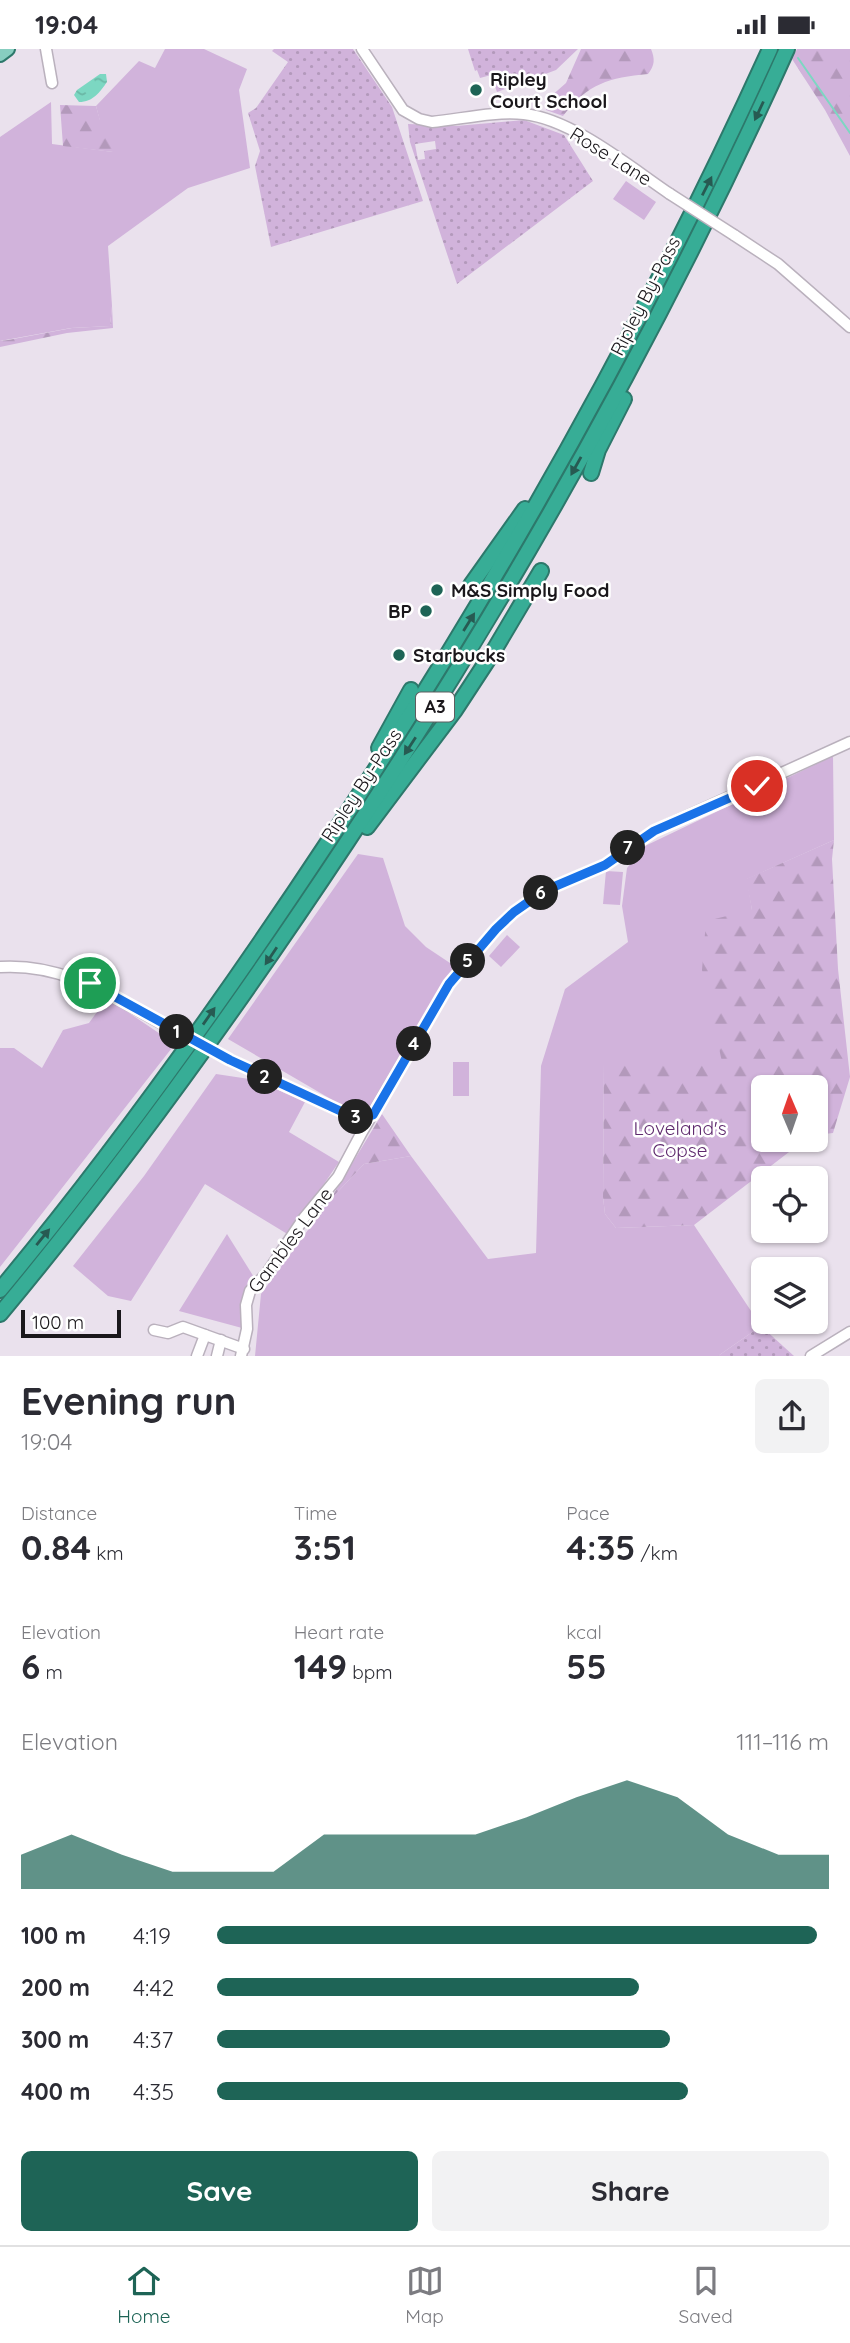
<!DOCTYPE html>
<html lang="en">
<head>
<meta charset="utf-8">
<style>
  body { margin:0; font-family:Quicksand,sans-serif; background:#f2f2f3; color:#2b2b33; height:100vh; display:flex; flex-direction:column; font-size:26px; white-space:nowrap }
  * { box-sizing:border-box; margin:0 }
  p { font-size:23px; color:#7c7c81 }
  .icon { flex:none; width:38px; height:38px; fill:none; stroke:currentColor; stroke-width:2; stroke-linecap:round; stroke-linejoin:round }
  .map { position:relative; height:1307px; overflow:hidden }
  .side { display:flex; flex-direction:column; background:#fff; flex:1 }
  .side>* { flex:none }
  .needle { width:46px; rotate:358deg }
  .buttons { position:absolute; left:751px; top:1026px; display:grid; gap:14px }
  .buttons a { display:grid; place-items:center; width:77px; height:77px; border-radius:10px; background:#fff; box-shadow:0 2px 5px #0004; font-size:35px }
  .scale { position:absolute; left:21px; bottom:18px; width:100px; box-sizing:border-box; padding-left:7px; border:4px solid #1a171b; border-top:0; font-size:19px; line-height:24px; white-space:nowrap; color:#1a171b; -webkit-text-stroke:5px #fff; paint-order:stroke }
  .pin { position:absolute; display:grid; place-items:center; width:60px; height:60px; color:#fff; margin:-30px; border:4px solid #fff; border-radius:50%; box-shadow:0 2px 7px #0007 }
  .km { position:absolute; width:35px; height:35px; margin:-18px; border-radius:50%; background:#222; color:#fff; font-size:19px; line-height:35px; text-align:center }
  .round { display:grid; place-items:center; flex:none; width:74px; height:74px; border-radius:10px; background:#f2f2f3 }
  .headline { display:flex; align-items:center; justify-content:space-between; height:119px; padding:0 21px }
  h1 { font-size:38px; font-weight:700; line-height:52px }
  .metrics { display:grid; grid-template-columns:repeat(3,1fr); gap:10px; height:119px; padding:7px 21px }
  .metrics div { display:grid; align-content:center }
  .metrics b { font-size:35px; font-weight:700 }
  .metrics small { font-size:19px; font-weight:400 }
  .metrics p { font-size:19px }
  .chart { height:196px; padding:14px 21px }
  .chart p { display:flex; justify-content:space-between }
  .chart svg { width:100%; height:126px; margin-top:7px; fill:#1e6456; opacity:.7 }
  .cta { display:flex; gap:14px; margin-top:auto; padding:14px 21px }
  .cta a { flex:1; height:80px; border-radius:10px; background:#1e6456; color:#fff; font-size:28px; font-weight:700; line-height:80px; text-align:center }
  .cta a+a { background:#f2f2f3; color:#2b2b33 }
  ul { padding:0 21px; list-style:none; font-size:23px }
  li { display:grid; grid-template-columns:112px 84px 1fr; align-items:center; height:52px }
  li i { height:18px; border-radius:9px; background:#1e6456 }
  .status { display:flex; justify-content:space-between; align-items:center; height:49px; padding:0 35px; background:#fff; direction:ltr }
  .status svg { height:19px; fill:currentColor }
  .tab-bar { display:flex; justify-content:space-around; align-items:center; height:98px; border-top:2px solid #e1e1e2; background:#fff; font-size:19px; color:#7c7c81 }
  .tab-bar a { display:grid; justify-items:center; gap:4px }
  .tab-bar .selected { color:#1e6456 }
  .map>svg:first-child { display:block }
  .grass { fill:#d1b3db }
  .forest { fill:url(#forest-firs) }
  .park { fill:url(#park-dots); fill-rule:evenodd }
  .water { fill:url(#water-ripples) }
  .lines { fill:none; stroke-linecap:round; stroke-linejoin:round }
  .stream { stroke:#7cd7c2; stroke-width:2 }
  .minor-casing { stroke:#bab1bd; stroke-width:13 }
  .major-casing { stroke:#2d786b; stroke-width:16 }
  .highway-casing { stroke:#2d786b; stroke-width:18 }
  .minor { stroke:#fff; stroke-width:10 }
  .major { stroke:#87cec0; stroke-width:12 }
  .highway { stroke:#37ad96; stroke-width:14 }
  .minor-bridge-casing { stroke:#bab1bd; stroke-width:13; stroke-linecap:butt }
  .minor-bridge { stroke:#fff; stroke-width:10 }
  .oneway { fill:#275a52 }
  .route-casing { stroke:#fff; stroke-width:14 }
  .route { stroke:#1a73e8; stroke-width:9 }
  .poi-dot { fill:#1e6456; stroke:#fff; stroke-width:2.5 }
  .labels { text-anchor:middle; stroke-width:5; stroke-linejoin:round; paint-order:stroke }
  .shield { fill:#fff; stroke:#5f5d5f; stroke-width:2 }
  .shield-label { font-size:18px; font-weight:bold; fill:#1a171b }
  .poi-label { font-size:19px; font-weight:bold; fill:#1a171b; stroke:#fff; text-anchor:start }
  .street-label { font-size:19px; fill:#1a171b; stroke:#fff }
  .park-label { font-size:19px; fill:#5e296d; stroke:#fff }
</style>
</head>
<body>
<div class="status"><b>19:04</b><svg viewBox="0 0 49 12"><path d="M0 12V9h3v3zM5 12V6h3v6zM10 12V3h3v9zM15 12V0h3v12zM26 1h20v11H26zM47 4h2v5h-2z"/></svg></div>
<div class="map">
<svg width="850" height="1307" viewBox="0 0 850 1307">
  <defs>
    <pattern id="forest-firs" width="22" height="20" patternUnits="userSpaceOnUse" patternTransform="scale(1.75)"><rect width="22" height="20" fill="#d1b3db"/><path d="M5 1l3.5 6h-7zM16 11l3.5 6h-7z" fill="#b399bb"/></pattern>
    <pattern id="park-dots" width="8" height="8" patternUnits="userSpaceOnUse" patternTransform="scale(1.75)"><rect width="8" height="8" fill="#d1b3db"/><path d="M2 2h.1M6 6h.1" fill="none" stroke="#b399bb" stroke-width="1.8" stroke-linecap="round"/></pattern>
    <pattern id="water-ripples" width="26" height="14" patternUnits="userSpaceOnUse" patternTransform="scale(1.75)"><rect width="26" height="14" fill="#7cd7c2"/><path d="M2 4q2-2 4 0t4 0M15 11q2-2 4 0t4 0" fill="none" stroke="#6bb8a6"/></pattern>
  </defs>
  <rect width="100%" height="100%" fill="#eae1ed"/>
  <!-- grass -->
  <g class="grass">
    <polygon points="165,0 204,0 247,20 239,41 250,119 188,139 108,197 112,257 110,277 71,279 0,292 0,88 51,53 52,95 113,103 100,72 96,57 139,12 155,19"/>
    <polygon points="626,132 656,153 644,171 613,150"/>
    <polygon points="833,707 834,791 747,830 752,861 722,1013 604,1014 603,1148 605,1165 616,1179 694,1176 761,1277 718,1307 255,1307 261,1245 330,1151 364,1115 411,1107 488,1210 536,1204 541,1017 565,940 628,893 622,857 627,819 645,797"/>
    <polygon points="358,805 383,809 405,877 426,898 456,918 371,1059 364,1064 353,1063 228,990"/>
    <polygon points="606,822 623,823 620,856 603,855"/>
    <polygon points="507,886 520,898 501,918 489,907"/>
    <polygon points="107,949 175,995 0,1218 0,999 14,999 42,1019 63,981 89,974"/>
    <rect x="453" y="1013" width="16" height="34"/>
    <polygon points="216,1025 256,1031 305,1053 289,1083 339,1113 289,1186 205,1135 131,1252 108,1247 73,1217 144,1127"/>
    <path d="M227 1185 257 1233C238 1246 241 1258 242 1279L179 1262Z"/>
  </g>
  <!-- forest -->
  <g class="forest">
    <path d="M581 0H651C655 10 655 16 648 25 609 29 588 34 563 67L546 61 549 49 566 34Z"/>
    <polygon points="797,0 850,0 850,107 825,61 792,10"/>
    <polygon points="60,56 96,57 100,71 110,75 117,90 113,103 63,97"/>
    <polygon points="112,257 113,279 67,284 0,298 0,292 8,291 72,279 110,277"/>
    <polygon points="834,791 832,810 838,920 850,1028 833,1084 816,1086 816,1038 763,1038 763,1090 806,1090 694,1176 616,1179 605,1165 603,1148 604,1013 722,1013 702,921 706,872 752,861 746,830"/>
    <polygon points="382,1065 411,1107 364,1115 330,1151"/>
  </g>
  <!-- park -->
  <g class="park">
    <polygon points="274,0 353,0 392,58 423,152 271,198 255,117 260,102 248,64 256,59 288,13 272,2"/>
    <polygon points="468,0 578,0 556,21 497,43 491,26 480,29 477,21 475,22"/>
    <path d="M524 71 564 86 593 132 457 235 410 93 408 75 456 77ZM435 92 436 100 424 102 425 110 418 111 415 95Z"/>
    <polygon points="761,1277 794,1307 718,1307"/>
  </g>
  <!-- water -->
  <path class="water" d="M100 25H106L107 33C100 43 93 53 79 53L74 46 77 41Z"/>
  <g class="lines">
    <!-- stream -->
    <polyline class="stream" points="798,9 850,84"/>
    <defs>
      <g id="minor">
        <polyline points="46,0 52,34"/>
        <path d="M362 0 403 61 419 70 432 73C462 70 494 62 524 65 572 70 630 118 670 145"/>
        <polyline points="734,186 778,215 850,278"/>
        <path d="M0 918C66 914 112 948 168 978"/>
        <polyline points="230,1011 349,1066 361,1069 373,1066"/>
        <polyline points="154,1281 168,1284 183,1278 244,1300"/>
        <polyline points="197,1307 205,1286"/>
        <polyline points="217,1307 221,1291"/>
        <polyline points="241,1307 247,1280 246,1256 250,1242 267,1224 304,1169 338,1128 362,1083 449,935 496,880 514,863 544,842 605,816 654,782 850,693"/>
        <polyline points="811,1307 850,1283"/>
      </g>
      <polyline id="major" points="0,6 8,0"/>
      <g id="highway">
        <polyline points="591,424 598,401 624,350"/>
        <polyline points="471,536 525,460"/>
        <polyline points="379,699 411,641"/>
        <polyline points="367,778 455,661 493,603 541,522"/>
        <path d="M0 1241C119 1098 227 946 330 790 497 538 645 275 770 0"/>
        <path d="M0 1265C125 1115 239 956 347 793 514 541 663 276 787 0"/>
      </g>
    </defs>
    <!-- minor casing -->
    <use href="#minor" class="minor-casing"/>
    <!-- major casing -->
    <use href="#major" class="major-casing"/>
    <!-- highway casing -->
    <use href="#highway" class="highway-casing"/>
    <!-- minor -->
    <use href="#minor" class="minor"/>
    <!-- major -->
    <use href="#major" class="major"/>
    <!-- highway -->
    <use href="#highway" class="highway"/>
    <defs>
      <g id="minor-bridge">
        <polyline points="670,145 734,186"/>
        <polyline points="168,978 230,1011"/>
      </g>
    </defs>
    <!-- minor-bridge casing -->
    <use href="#minor-bridge" class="minor-bridge-casing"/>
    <!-- minor-bridge -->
    <use href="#minor-bridge" class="minor-bridge"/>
  </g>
  <!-- one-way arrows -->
  <defs><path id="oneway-solid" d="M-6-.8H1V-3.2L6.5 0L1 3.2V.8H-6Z" transform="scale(1.75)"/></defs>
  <g class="oneway">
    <use href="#oneway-solid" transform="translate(759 62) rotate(115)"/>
    <use href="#oneway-solid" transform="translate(707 137) rotate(-63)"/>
    <use href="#oneway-solid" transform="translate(576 417) rotate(119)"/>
    <use href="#oneway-solid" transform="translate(469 573) rotate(-58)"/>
    <use href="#oneway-solid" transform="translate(410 697) rotate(123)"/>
    <use href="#oneway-solid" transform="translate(271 907) rotate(124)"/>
    <use href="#oneway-solid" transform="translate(209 967) rotate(-55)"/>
    <use href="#oneway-solid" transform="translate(43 1188) rotate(-51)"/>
  </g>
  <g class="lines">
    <defs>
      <polyline id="route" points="90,934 230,1011 349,1066 361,1069 373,1066 449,935 496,880 514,863 544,842 605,816 654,782 757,737"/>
    </defs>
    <!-- route casing -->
    <use href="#route" class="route-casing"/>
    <!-- route -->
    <use href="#route" class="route"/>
  </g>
  <!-- markers -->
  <g class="poi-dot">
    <circle cx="476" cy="41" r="7"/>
    <circle cx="437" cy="541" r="7"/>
    <circle cx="426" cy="562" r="7"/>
    <circle cx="399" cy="606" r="7"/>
  </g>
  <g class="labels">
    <!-- shield labels -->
    <rect class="shield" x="416" y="643.5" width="38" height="29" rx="5"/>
    <g class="shield-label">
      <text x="435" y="664">A3</text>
    </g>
    <!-- poi labels -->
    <g class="poi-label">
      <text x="490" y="37">Ripley<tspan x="490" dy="22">Court School</tspan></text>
      <text x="451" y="548">M&amp;S Simply Food</text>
      <text x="412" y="569" text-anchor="end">BP</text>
      <text x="413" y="613">Starbucks</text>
    </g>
    <!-- street labels -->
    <g class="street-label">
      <text transform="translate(611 107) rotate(32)" y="7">Rose Lane</text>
      <text transform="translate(645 247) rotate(-63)" y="7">Ripley By-Pass</text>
      <text transform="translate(361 736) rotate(-57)" y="7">Ripley By-Pass</text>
      <text transform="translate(290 1191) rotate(-53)" y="7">Gambles Lane</text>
    </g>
    <!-- park labels -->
    <g class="park-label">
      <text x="680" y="1086">Loveland's<tspan x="680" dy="22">Copse</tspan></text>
    </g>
  </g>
</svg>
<div class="buttons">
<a><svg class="needle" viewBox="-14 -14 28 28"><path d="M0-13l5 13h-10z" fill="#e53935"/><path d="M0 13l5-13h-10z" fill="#7c7c81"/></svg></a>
<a><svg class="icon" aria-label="locate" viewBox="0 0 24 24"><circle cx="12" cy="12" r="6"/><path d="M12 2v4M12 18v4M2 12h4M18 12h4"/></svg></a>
<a><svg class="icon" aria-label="layers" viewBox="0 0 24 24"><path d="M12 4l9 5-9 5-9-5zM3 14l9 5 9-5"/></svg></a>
</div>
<div class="scale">100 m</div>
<div class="pin" style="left:90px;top:934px;background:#1e9e55"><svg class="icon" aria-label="arrive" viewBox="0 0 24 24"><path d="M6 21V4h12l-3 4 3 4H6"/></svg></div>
<div class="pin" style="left:757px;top:737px;background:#d93025"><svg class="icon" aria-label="check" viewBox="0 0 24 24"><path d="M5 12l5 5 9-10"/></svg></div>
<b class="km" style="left:177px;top:983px">1</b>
<b class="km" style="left:265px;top:1028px">2</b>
<b class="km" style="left:356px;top:1068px">3</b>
<b class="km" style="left:414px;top:995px">4</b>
<b class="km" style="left:468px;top:912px">5</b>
<b class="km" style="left:541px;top:844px">6</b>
<b class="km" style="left:628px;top:799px">7</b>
</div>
<section class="side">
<div class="headline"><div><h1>Evening run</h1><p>19:04</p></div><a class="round"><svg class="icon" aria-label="share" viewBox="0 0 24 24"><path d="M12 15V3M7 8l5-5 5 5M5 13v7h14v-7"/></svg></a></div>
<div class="metrics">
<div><p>Distance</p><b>0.84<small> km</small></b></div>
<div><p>Time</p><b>3:51</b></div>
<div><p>Pace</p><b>4:35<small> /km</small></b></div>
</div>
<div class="metrics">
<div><p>Elevation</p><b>6<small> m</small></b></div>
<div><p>Heart rate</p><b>149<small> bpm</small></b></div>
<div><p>kcal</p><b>55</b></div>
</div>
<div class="chart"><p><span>Elevation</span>111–116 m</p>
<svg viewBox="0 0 160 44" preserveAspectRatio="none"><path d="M0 44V32L10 25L20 32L30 38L40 38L50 38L60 25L70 25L80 25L90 25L100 19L110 12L120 6L130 12L140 25L150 32L160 32V44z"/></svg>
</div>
<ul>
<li><b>100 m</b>4:19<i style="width:98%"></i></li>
<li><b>200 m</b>4:42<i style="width:69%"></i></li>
<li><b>300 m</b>4:37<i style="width:74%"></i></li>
<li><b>400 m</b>4:35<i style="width:77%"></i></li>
</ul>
<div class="cta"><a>Save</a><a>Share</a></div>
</section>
<nav class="tab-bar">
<a class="selected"><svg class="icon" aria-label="home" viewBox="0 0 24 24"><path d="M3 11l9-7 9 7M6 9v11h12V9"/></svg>Home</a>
<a><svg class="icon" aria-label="map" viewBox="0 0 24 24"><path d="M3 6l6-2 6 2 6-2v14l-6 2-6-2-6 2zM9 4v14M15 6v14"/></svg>Map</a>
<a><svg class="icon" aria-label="saved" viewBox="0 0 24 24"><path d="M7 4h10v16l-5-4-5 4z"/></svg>Saved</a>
</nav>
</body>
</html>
